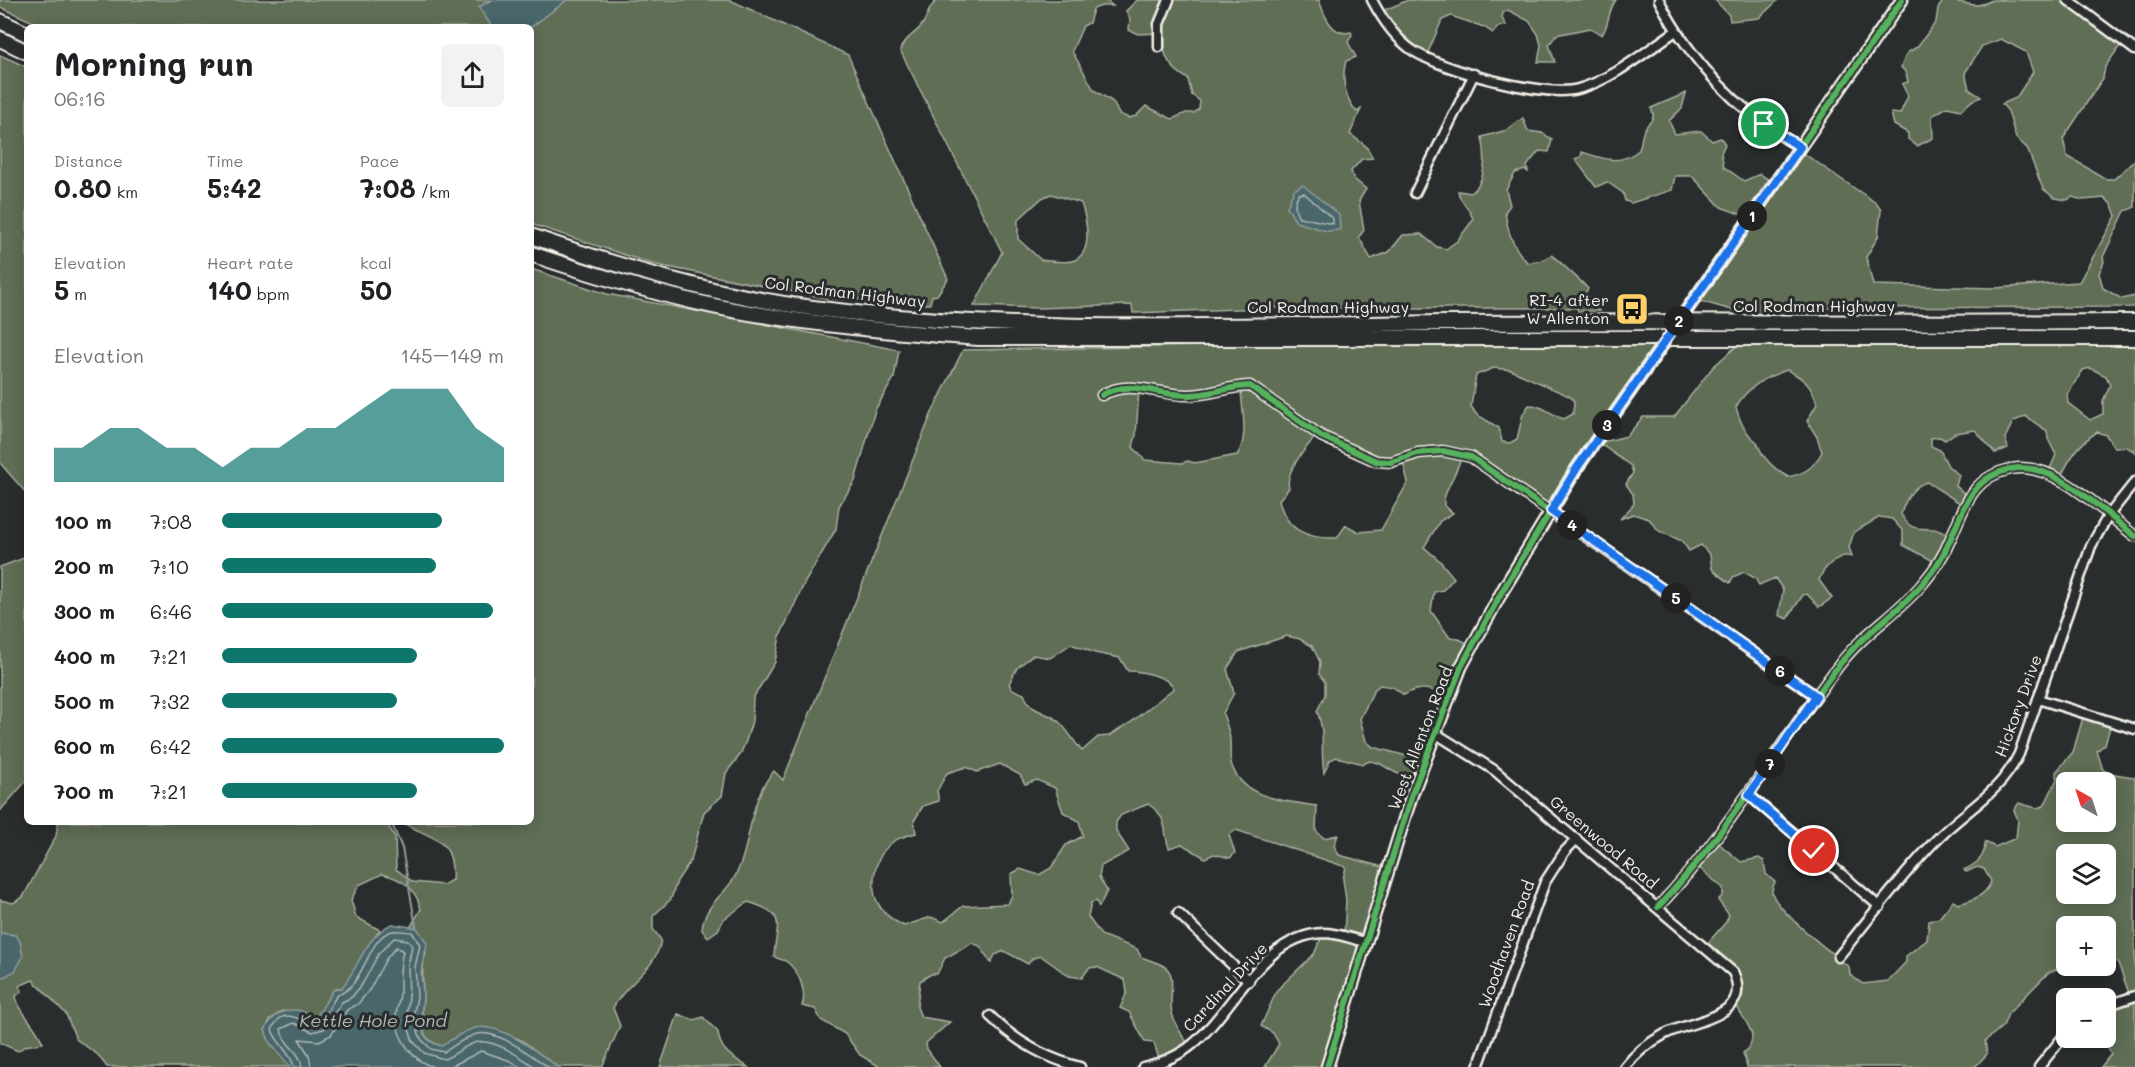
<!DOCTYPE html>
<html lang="en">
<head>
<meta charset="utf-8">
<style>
  body { margin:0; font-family:Mali,sans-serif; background:#f2f2f2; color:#202124; height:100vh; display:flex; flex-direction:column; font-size:22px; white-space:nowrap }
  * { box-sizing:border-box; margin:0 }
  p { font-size:20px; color:#757577 }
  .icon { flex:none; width:33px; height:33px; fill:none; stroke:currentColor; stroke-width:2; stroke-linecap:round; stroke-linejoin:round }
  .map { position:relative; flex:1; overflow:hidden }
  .sheet { position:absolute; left:24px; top:24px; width:510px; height:801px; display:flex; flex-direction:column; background:#fff; border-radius:9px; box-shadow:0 3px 15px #0003 }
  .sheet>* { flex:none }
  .needle { width:39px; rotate:321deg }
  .buttons { position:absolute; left:2056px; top:772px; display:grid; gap:12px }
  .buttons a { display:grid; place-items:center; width:60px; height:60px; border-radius:9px; background:#fff; box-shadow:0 3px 15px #0003; font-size:30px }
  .pin { position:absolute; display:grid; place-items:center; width:51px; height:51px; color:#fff; margin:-26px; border:3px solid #fff; border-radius:50%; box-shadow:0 2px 6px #0007 }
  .km { position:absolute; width:30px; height:30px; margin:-15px; border-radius:50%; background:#222; color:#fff; font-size:16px; line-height:30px; text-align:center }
  .round { display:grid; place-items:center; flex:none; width:63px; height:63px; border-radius:9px; background:#f2f2f2 }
  .head { display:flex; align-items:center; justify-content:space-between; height:102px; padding:0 30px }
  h1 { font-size:33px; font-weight:800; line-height:45px }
  .figures { display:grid; grid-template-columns:repeat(3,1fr); gap:9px; height:102px; padding:6px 30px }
  .figures div { display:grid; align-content:center }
  .figures b { font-size:26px; font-weight:800 }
  .figures small { font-size:16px; font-weight:400 }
  .figures p { font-size:16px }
  .chart { height:168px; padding:12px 30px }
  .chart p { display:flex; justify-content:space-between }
  .chart svg { width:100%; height:108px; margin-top:6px; fill:#0f766e; opacity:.7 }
  ul { padding:0 30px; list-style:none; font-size:20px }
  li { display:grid; grid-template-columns:96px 72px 1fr; align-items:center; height:45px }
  li i { height:15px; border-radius:8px; background:#0f766e }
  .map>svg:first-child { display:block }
  .green { fill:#606e57; stroke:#aab0a0; stroke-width:1.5; fill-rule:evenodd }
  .water { fill:#48666a; stroke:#8d9e9c; stroke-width:1.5 }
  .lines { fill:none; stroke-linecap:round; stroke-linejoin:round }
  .shore { stroke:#afb9b6; stroke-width:1.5 }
  .stream { stroke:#8d9e9c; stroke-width:2 }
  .minor-casing { stroke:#f4f1e8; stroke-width:13 }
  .tertiary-casing { stroke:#f4f1e8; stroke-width:15 }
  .trunk-casing { stroke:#f4f1e8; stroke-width:18 }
  .minor { stroke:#2a2d2e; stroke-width:8 }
  .tertiary { stroke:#2a2d2e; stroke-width:10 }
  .trunk { stroke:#2a2d2e; stroke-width:14 }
  .cycleway-casing { stroke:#2a2d2e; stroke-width:10 }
  .cycleway { stroke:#56b35d; stroke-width:6 }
  .route-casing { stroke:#fff; stroke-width:12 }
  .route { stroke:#1a73e8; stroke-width:8 }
  .labels { text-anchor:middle; stroke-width:6; stroke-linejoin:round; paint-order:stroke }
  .street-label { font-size:16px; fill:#f4f1e8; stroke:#2a2d2e }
  .poi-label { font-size:16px; fill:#f4f1e8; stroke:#2a2d2e; text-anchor:end }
  .water-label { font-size:18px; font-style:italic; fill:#afb9b6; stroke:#2a2d2e }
</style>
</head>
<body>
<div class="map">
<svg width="2135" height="1067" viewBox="0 0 2135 1067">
  <rect width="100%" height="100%" fill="#2a2d2e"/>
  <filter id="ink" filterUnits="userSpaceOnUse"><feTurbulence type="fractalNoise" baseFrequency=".0167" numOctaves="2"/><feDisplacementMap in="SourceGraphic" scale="12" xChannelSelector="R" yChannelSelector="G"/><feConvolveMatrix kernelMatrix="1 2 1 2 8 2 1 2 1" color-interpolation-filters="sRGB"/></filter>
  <g filter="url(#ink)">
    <!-- green -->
    <g class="green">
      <polygon points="0,0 492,0 479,7 492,27 44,27 0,7"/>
      <polygon points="567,0 730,0 848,55 948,279 937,295 932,296 930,304 865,303 864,300 825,298 652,264 531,224 531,27"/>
      <path d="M938 0H1105L1113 6H1102L1093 9 1089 23 1083 26 1072 51 1094 90 1113 102 1119 114 1129 118 1136 116 1146 106 1172 119 1186 113H1194L1199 109 1200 101 1192 95 1188 79C1166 66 1165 56 1160 33L1138 34 1129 30 1130 19 1126 11 1137 0H1319C1324 15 1332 37 1351 32L1352 35 1348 42 1356 57 1346 61C1341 77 1345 100 1357 112L1361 109 1350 134 1366 146 1373 158 1362 159 1351 171 1354 179 1366 189 1359 201 1364 230 1359 237 1371 259 1389 252 1403 235 1421 234 1437 247 1446 249 1457 241 1473 220C1471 208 1460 204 1458 191L1471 193C1487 181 1486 154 1482 137L1507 130 1523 118 1528 131 1542 133 1552 139 1549 152 1539 151 1527 166 1528 172 1525 170 1515 173 1506 190 1510 205 1505 212C1508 233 1513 248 1528 263L1543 260 1551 255C1555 257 1586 286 1588 289L1585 293 1599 311H1578L1577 308H1264L1133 313 1132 305 1037 308 974 306 1002 252 900 50C903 39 916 34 922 25 928 16 929 5 938 0ZM1051 194 1081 203C1086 218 1094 251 1075 260 1066 264 1051 261 1041 260L1018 239V220L1042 198Z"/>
      <path d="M1408 0H1616C1607 12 1610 23 1602 35L1590 28 1556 35 1549 45 1555 62H1538L1541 45 1538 34 1529 21 1508 10 1503 13 1502 18 1506 25 1498 27 1493 33 1484 27 1451 16 1442 20 1426 57 1403 44 1380 12Z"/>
      <polygon points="1715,0 1778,0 1759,18 1730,21 1729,15"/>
      <path d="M1944 0C1962 0 1974 11 1992 0H2068L2122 43 2105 67 2103 78 2063 139 2067 156 2106 179H2114L2135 160V207L2125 211 2103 257 2104 262 2099 273 2103 288 2122 299 2135 296V307L1777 308 1772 314C1747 316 1721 307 1697 300L1754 219 1721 207 1692 176H1675L1672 190 1631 203 1625 201 1623 193 1607 182 1596 187 1575 159 1581 157 1582 152C1605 159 1619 166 1639 150 1641 144 1642 134 1644 130 1649 120 1657 121 1651 108L1686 93 1682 108 1669 121 1675 134 1701 131 1712 141 1721 138 1725 144 1721 153 1724 167 1744 181 1760 174 1777 185 1800 151 1876 203 1881 210 1878 237 1866 257 1873 285 1995 288 2079 282 2116 216 2112 205 2105 198 2083 200 2072 197 2067 200 2055 198 2043 189 2027 148 2016 138 2008 111 2002 104 2016 98 2033 72 2026 52 2001 39 1982 46 1965 73 1969 89 1981 97 1973 100 1961 110 1947 107 1932 116 1933 138 1917 146 1908 139V133L1894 125 1891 113 1900 114 1908 96 1902 84 1908 82 1906 73 1901 67 1907 53 1917 47 1936 22 1938 8Z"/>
      <polygon points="0,55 27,67 27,494 0,463"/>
      <path d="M531 269 607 294 899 350 894 378 875 410 855 481 839 506 836 529 805 582 780 636 775 662 753 698 752 721 746 741 740 755 726 773 722 796 704 812 691 860 677 881 671 899 653 916V929L661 940C656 971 626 982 613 1008L620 1026 602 1067H558L521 1040 492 1029 458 1036 442 1046C414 1039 423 1015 423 995 423 979 421 967 426 952L411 926 421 909C415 888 404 879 382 874L359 885 351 900 356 917 380 930C365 949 357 970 342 988H337L315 1019 309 1014 282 1011 270 1020 265 1030 270 1043 290 1067H107L98 1055 76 1039 66 1014 33 980 19 986 22 991 16 996C18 1011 36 1025 43 1043L25 1046 18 1051 0 1043V979L8 973 15 935 0 933V900L13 903 23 897 56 836 58 822H386L395 837 396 869 413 882 443 885 452 880C455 836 431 840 402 822H531Z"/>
      <path d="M1664 337 1554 511 1486 466 1461 457C1458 472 1442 493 1444 505L1453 513 1440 521 1424 547 1440 561 1454 578 1443 590 1434 592 1431 611 1450 638 1459 639 1475 647 1449 697C1432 689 1421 685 1404 695L1393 687 1380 685 1374 690 1360 719 1366 741 1373 747 1407 756 1421 749 1430 752 1419 781 1396 773 1379 763 1370 761 1363 764 1337 757 1330 760 1324 773C1320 749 1326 734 1317 711L1325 695V682L1319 674 1320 662 1312 646 1300 639 1287 636 1238 652 1227 669 1234 693 1223 713C1225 722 1230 731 1230 740 1231 747 1229 756 1231 763 1241 799 1285 801 1317 806L1316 831 1324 838 1338 835 1334 846 1339 855 1391 869 1327 1067H1265L1279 1044 1273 1033 1261 1026 1277 990 1314 954 1323 934 1344 935 1346 900 1343 879 1346 867 1236 830 1229 835 1235 853 1230 858 1214 854 1205 858 1182 844 1169 848C1162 829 1170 819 1148 804L1121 815 1116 822V831L1129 851 1101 866 1099 877 1107 891 1099 907 1096 901 1091 903 1088 917 1101 935 1137 949 1141 957C1176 969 1172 969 1171 1003 1170 1017 1181 1035 1189 1045L1160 1062 1154 1043 1145 1042 1129 1012 1120 1008 1127 992 1125 980 1097 967 1089 968 1082 978 1069 976 1041 956 1033 958 1028 964 1004 951 995 955 991 963 980 946 972 943 945 958 937 974H931L920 981 917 1007 921 1017 950 1022 926 1043 927 1049 940 1067H880L860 1055 845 1034 821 1020 815 1009 802 1006C807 992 799 971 787 962 783 959 778 960 774 956 776 924 789 914 748 902L724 919 718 930 708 937 702 930C704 902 730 893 739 868 753 833 749 799 774 771L783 780 931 415 963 350 1272 345 1291 339ZM1494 368 1511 370 1571 397 1574 402 1573 414 1564 419C1551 415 1543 405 1529 405L1523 414 1517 439 1510 443 1502 442 1499 428 1476 414 1471 406 1476 375ZM1139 390H1241C1242 410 1249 439 1237 455L1195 463 1188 461 1182 463 1145 460 1133 447 1136 435ZM1317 435 1374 460 1403 462 1408 482 1381 530 1359 532 1346 525 1337 538C1306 539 1286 530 1279 500L1289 488C1284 471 1307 447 1317 435ZM1071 644 1095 653 1120 658 1128 671C1141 671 1168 676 1174 688L1130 723 1109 736 1098 737 1082 751C1074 742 1066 727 1057 720 1043 710 1031 713 1024 694L1012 689 1009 684 1017 668 1033 655 1050 658ZM1000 764 1020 775 1025 784 1037 780 1055 788 1063 812 1079 821 1083 836 1066 845 1051 868 1039 875 1020 869 1011 874 1012 895 1008 904 963 906 943 922 931 917 904 926C877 913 869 895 876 867 879 857 885 847 894 841 900 837 909 835 916 833L914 821 923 806 939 801 937 791 947 773 966 767 977 772Z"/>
      <path d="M2135 337V452L2127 447H2114L2106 435 2097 432C2078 444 2069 460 2059 480L2047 475 2056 455 2048 439 2047 431 2025 416 2013 422 2005 438 2008 448 1995 453 1975 430 1955 433 1945 440 1940 437 1931 438V446L1940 450 1948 466 1959 475 1956 486 1971 499 1966 507 1927 482C1913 486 1905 500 1901 514 1910 531 1917 528 1933 529 1939 529 1946 535 1952 537L1939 564 1903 545V531L1892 519 1880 517 1854 532 1849 547 1852 557C1839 552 1823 568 1819 580L1832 598 1819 607 1807 594 1803 595 1787 619 1779 615 1783 590 1775 578 1759 585 1755 578 1744 572 1733 577 1730 583 1712 569 1710 555 1701 545 1689 551 1682 541 1659 531 1649 519 1633 514 1620 519 1634 504 1633 494 1626 484 1633 473 1631 466 1599 443 1627 436 1643 417H1674L1713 367 1741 342ZM2090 368 2106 376 2110 385 2103 401V414L2090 420 2068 403 2067 395 2083 370ZM1787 370C1804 378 1812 386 1817 404L1807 421 1817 437 1822 452C1813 468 1806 473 1788 477 1774 469 1762 458 1757 442 1744 432 1740 422 1736 407 1747 387 1766 377 1787 370Z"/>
      <polygon points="24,558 27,565 27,780 0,811 0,567"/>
      <path d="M2084 714 2111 724 2105 744 2097 751 2103 770C2114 776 2123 774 2135 778V1067H2101L2111 1054 2103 1038H2106V1009L2131 999 2118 963 2110 957 2106 958V927H2067V966L2048 973 2008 1014 2003 1026 1985 1041 1987 1054 1975 1067H1747L1743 1053C1766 1035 1738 1018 1736 1002 1735 996 1737 989 1737 983L1706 945 1726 922 1729 915 1718 900 1723 895V888L1698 867 1717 842 1741 862 1759 858 1764 861 1766 874 1775 882C1774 885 1772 888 1772 891 1772 908 1834 955 1849 967L1850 975 1863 984 1888 981 1906 962V956L1927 940 1929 921 1939 918 1953 901 1958 904C1972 901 1987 895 1991 881L1984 869 1977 867 1966 872 1964 870C1976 864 1986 857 1985 842L1995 847 2016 838 2018 820 2014 810 2019 803 2036 808 2044 806 2057 779 2056 772 2073 752ZM2067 783H2106V822H2067ZM2067 855H2106V894H2067Z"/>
      <path d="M678 1014 694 1020 703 1017 718 1032C720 1052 733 1057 748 1067H660Z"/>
    </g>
    <!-- water -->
    <g class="water">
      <polygon points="492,0 567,0 531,27 492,27 479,7"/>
      <polygon points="1303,185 1339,215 1340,230 1327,231 1296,222 1287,207 1294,190"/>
      <path d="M392 924 417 928 427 943C426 951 423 959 422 967 420 976 423 986 423 995 422 1015 414 1040 442 1046 452 1039 463 1031 475 1028 501 1022 538 1053 558 1067H290L270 1043 265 1030C276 1008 298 1004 315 1019L334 989 342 988C359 967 366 935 392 924Z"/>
      <polygon points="0,933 15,935 20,941 23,957 15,971 0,979"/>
    </g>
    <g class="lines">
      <!-- shore -->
      <g class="shore">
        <path d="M1304 193 1333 219V224L1299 217C1294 209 1293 202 1299 194Z"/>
        <path d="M294 1067C292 1054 277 1044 272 1030 284 1000 305 1028 320 1023L337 995C365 988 367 935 393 931 399 930 406 932 412 932L420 945 415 967 417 997 413 1018 421 1039 431 1049 444 1052C454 1046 465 1037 477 1034 499 1030 531 1055 548 1067"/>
        <path d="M302 1067C301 1051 282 1044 281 1029L294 1023 312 1032 324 1029 342 1002 352 997 363 983 379 953 394 938 408 940 412 946 408 966 409 996 406 1021 413 1041 424 1053 444 1059C456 1055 465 1044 478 1042 495 1039 522 1058 535 1067"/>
        <path d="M311 1067 309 1055 299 1039 319 1041 331 1035 347 1010 358 1004 370 989 386 959 396 947 403 951C399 966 400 978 400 993 400 1001 396 1009 396 1017 397 1038 413 1062 434 1067"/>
        <polyline points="450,1067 481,1051 511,1061 520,1067"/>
      </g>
      <!-- stream -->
      <polyline class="stream" points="391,822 402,848 416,927"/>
      <defs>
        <g id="minor">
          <path d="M1372 0C1382 19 1395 38 1412 50 1441 70 1544 98 1578 89 1614 79 1646 51 1676 31"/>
          <path d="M1659 0C1690 61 1740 114 1800 147"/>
          <polyline points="2068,0 2135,50"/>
          <polyline points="1159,47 1159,24 1169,0"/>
          <polyline points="1415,193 1474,74"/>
          <path d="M1102 395C1131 378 1158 396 1189 395 1210 395 1230 386 1250 386L1321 436 1376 461 1391 462 1418 453 1443 451 1471 457 1816 696"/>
          <polyline points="2038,699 2135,729"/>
          <path d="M1435 733 1494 770 1733 972C1754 1018 1691 1020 1665 1034 1650 1042 1635 1054 1625 1067"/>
          <polyline points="1749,795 1880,907"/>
          <path d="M1658 907C1728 833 1778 745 1840 664 1865 631 1899 613 1924 582 1935 569 1944 555 1950 540 1965 507 1971 477 2011 469 2054 460 2103 512 2135 536"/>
          <polyline points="1178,913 1249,981"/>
          <path d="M1838 957C1870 918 1901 876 1936 840 1966 809 1999 795 2019 754L2091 546 2108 516 2135 482"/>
          <polyline points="2106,1006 2135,996"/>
          <path d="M990 1016C1015 1041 1045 1058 1080 1067"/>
          <path d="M1143 1067C1161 1063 1179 1056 1193 1044 1235 1009 1262 935 1324 933 1338 933 1352 939 1365 942"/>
          <polyline points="1478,1067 1545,882 1565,851 1577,839"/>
          <polyline points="2039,1067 2067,1032"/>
        </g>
        <polyline id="tertiary" points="1327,1067 1412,794 1461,667 1504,588 1577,468 1902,0"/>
        <g id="trunk">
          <polyline points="0,21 27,34"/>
          <polyline points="0,39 27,52"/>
          <path d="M531 236C623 268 717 296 813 308 1022 335 1235 325 1445 323 1675 321 1905 324 2135 322"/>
          <path d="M531 254C597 276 665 297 733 310 814 325 896 332 978 338H2135"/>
        </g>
      </defs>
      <!-- minor casing -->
      <use href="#minor" class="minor-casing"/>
      <!-- tertiary casing -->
      <use href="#tertiary" class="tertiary-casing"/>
      <!-- trunk casing -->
      <use href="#trunk" class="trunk-casing"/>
      <!-- minor -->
      <use href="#minor" class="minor"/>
      <!-- tertiary -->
      <use href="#tertiary" class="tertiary"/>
      <!-- trunk -->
      <use href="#trunk" class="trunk"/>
      <defs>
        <g id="cycleway">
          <path d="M1102 395C1131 378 1158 396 1189 395 1210 395 1230 386 1250 386L1321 436 1376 461 1391 462 1418 453 1443 451 1471 457 1816 696"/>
          <path d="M1658 907C1728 833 1778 745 1840 664 1865 631 1899 613 1924 582 1935 569 1944 555 1950 540 1965 507 1971 477 2011 469 2054 460 2103 512 2135 536"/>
          <polyline points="1327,1067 1412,794 1461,667 1504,588 1577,468 1902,0"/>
        </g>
      </defs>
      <!-- cycleway casing -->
      <use href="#cycleway" class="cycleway-casing"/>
      <!-- cycleway -->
      <use href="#cycleway" class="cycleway"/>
    </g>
  </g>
  <g class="lines" filter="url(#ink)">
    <defs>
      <polyline id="route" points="1764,124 1800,147 1577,468 1551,511 1816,696 1749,795 1814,851"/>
    </defs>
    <!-- route casing -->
    <use href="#route" class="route-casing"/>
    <!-- route -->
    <use href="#route" class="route"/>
  </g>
  <!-- icons -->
  <defs>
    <symbol id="bus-square" viewBox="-11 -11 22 22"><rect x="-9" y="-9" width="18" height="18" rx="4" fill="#ffd166" stroke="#2a2d2e"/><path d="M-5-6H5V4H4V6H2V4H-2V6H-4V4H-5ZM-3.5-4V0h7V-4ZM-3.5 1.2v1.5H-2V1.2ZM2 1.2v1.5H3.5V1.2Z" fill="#111"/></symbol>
  </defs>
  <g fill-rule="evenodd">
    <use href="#bus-square" x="1613" y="290" width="38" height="38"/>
  </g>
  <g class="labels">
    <!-- street labels -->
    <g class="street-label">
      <text transform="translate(845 292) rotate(7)" y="6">Col Rodman Highway</text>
      <text x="1814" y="312">Col Rodman Highway</text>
      <text x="1328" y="313">Col Rodman Highway</text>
      <text transform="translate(2018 706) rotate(-70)" y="6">Hickory Drive</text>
      <text transform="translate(1420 738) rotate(-69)" y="6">West Allenton Road</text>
      <text transform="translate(1604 842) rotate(40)" y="6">Greenwood Road</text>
      <text transform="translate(1506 944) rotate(-70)" y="6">Woodhaven Road</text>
      <text transform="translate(1225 987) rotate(-47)" y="6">Cardinal Drive</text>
    </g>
    <!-- poi labels -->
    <g class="poi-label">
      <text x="1609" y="306">RI-4 after<tspan x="1609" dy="18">W Allenton</tspan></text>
    </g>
    <!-- water labels -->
    <g class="water-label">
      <text x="373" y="1027">Kettle Hole Pond</text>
    </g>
  </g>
</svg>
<div class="buttons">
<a><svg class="needle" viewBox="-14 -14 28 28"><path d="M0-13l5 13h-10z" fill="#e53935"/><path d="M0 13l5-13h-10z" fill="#757577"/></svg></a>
<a><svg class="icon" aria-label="layers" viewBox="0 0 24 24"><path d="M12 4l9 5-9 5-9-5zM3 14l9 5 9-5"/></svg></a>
<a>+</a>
<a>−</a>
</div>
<div class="pin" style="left:1764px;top:124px;background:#1e9e55"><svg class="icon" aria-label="arrive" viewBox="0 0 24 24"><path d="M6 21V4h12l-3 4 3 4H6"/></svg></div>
<div class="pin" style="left:1814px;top:851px;background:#d93025"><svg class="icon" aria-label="check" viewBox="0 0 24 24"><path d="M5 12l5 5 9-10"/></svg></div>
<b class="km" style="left:1752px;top:216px">1</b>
<b class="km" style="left:1679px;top:321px">2</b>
<b class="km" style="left:1607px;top:425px">3</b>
<b class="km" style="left:1572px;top:525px">4</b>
<b class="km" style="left:1676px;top:598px">5</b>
<b class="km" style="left:1780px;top:671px">6</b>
<b class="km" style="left:1770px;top:764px">7</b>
<section class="sheet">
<div class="head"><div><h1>Morning run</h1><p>06:16</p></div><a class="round"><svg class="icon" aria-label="share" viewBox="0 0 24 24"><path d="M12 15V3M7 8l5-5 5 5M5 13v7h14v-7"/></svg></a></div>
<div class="figures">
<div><p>Distance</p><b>0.80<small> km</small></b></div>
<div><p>Time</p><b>5:42</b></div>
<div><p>Pace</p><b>7:08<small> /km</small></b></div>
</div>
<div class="figures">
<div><p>Elevation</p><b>5<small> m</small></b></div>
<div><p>Heart rate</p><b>140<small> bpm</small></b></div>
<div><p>kcal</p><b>50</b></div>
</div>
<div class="chart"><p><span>Elevation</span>145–149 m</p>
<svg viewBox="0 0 160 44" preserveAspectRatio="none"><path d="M0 44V30L10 30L20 22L30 22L40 30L50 30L60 38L70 30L80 30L90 22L100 22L110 14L120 6L130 6L140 6L150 22L160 30V44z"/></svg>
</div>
<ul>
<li><b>100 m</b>7:08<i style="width:78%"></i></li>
<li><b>200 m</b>7:10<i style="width:76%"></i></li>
<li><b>300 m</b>6:46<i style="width:96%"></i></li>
<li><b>400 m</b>7:21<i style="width:69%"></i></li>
<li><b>500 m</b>7:32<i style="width:62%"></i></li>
<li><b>600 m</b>6:42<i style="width:100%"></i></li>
<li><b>700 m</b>7:21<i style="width:69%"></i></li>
</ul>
</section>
</div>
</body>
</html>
